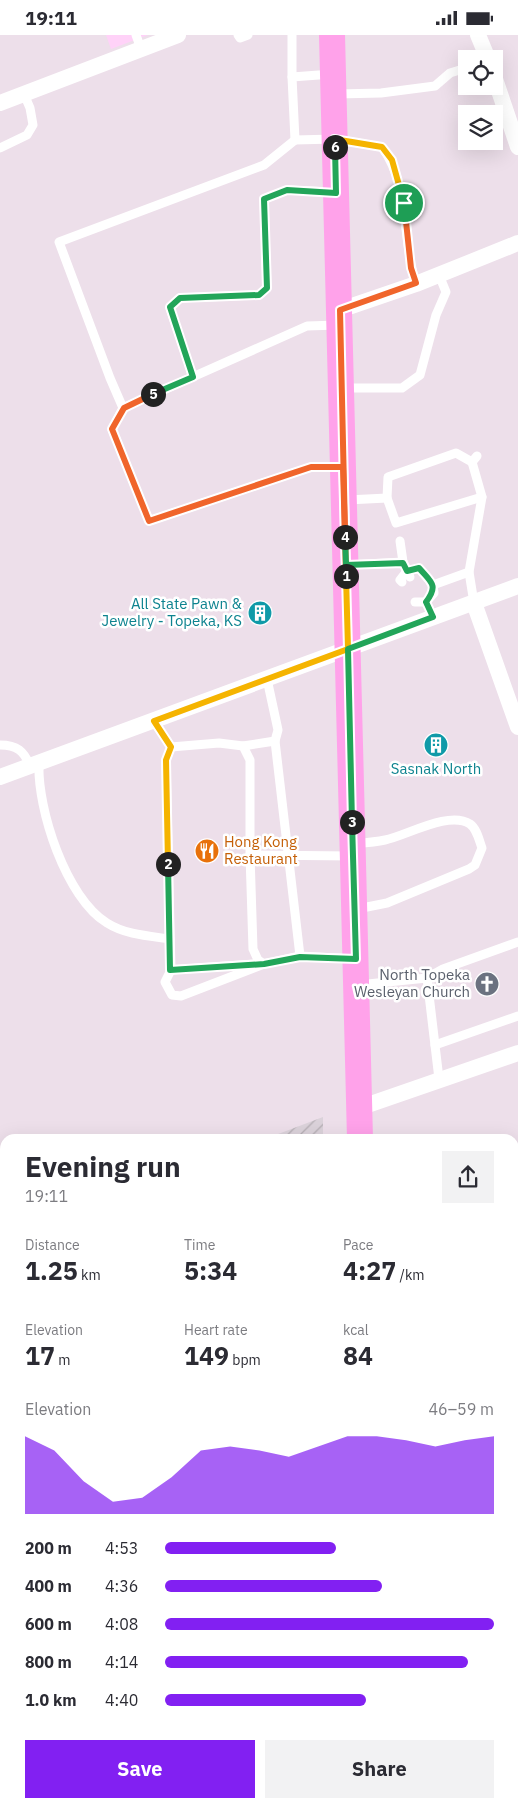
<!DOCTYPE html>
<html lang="en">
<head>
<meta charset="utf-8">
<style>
  body { margin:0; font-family:"IBM Plex Sans",sans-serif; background:#f2f2f3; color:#2b2b33; height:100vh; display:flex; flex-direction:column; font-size:19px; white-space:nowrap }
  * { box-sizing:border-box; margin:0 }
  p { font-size:16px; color:#7c7c81 }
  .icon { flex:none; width:28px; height:28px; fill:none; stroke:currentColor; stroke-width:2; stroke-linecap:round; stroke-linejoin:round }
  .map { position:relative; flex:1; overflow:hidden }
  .drawer { position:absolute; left:0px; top:1099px; width:519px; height:674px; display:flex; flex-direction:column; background:#fff; border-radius:15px 15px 0 0; box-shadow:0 5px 20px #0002 }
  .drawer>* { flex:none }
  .controls { position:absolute; left:458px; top:15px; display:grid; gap:10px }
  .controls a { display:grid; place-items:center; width:45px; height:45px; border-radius:0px; background:#fff; box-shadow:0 5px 20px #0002; font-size:25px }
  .pin { position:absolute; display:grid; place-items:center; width:42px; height:42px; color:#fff; margin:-21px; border:2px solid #fff; border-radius:50%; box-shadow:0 1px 5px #0007 }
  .km { position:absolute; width:25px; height:25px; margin:-12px; border-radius:50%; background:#222; color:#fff; font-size:14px; line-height:25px; text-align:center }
  .round { display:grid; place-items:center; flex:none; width:52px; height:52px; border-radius:0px; background:#f2f2f3 }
  .summary { display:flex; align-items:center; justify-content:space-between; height:85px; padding:0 25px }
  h1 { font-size:28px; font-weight:800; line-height:38px }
  .figures { display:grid; grid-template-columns:repeat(3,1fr); gap:8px; height:85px; padding:5px 25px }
  .figures div { display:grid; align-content:center }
  .figures b { font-size:25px; font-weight:800 }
  .figures small { font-size:14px; font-weight:400 }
  .figures p { font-size:14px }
  .chart { height:140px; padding:10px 25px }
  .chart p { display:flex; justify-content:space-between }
  .chart svg { width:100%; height:90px; margin-top:5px; fill:#8220f2; opacity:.7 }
  .cta { display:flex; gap:10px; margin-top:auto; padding:10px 25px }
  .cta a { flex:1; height:58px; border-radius:0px; background:#8220f2; color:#fff; font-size:20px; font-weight:800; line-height:58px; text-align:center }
  .cta a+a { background:#f2f2f3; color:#2b2b33 }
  ul { padding:0 25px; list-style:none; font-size:16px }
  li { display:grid; grid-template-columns:80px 60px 1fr; align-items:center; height:38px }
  li i { height:12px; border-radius:6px; background:#8220f2 }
  .status { display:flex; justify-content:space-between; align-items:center; height:35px; padding:0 25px; background:#fff; direction:ltr }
  .status svg { height:14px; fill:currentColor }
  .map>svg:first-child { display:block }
  .commercial { fill:#ffd2f8 }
  .industrial { fill:url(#industrial-furrows) }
  .park { fill:url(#park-tufts) }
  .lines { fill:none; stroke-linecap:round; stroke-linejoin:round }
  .stream { stroke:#aeff9d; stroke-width:4.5 }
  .service { stroke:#fff; stroke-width:9 }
  .minor { stroke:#fff; stroke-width:16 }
  .primary { stroke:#ffa2ea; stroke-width:26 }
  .split-1-casing { stroke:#fff; stroke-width:10 }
  .split-2-casing { stroke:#fff; stroke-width:10 }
  .split-3-casing { stroke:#fff; stroke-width:10 }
  .split-4-casing { stroke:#fff; stroke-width:10 }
  .split-5-casing { stroke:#fff; stroke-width:10 }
  .split-6-casing { stroke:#fff; stroke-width:10 }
  .split-7-casing { stroke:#fff; stroke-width:10 }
  .split-1 { stroke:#f0652b; stroke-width:6 }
  .split-2 { stroke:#f5b400; stroke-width:6 }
  .split-3 { stroke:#22a559; stroke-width:6 }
  .split-4 { stroke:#22a559; stroke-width:6 }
  .split-5 { stroke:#f0652b; stroke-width:6 }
  .split-6 { stroke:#22a559; stroke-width:6 }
  .split-7 { stroke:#f5b400; stroke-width:6 }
  .labels { text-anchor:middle; stroke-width:5; stroke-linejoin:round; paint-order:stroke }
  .culture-label { font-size:15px; fill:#0d838f; stroke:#fff; text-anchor:end }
  .food-label { font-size:15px; fill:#c56008; stroke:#fff; text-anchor:start }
  .worship-label { font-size:15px; fill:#5b616d; stroke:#fff; text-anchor:end }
</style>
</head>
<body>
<div class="status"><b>19:11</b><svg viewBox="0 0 49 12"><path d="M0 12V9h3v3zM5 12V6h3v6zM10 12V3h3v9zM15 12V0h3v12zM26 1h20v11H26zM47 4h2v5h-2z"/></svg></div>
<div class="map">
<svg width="518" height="1772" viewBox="0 0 518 1772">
  <defs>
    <pattern id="industrial-furrows" width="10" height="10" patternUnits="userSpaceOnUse" patternTransform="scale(1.25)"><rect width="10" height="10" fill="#dbd2da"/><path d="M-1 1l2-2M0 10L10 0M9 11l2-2" fill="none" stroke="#b5aeb4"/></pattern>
    <pattern id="park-tufts" width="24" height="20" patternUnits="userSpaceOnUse" patternTransform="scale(1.25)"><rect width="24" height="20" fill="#e6cbba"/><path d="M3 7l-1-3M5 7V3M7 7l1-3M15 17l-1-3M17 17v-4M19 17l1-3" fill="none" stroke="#bda89a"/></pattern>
  </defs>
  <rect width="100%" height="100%" fill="#eddfea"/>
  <!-- commercial -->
  <g class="commercial">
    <polygon points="106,0 148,0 111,14"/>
    <polygon points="518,1208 518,1515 514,1515 514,1209"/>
  </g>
  <!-- industrial -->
  <g class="industrial">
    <polygon points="323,1082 323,1104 265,1104"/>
    <polygon points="5,1203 5,1344 0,1337 0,1205"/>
  </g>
  <!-- park -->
  <g class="park">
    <polygon points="5,1396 5,1689 0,1676 0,1398"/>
    <polygon points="514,1515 518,1515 518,1772 185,1772 183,1768 514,1768"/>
  </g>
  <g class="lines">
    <!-- stream -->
    <g class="stream">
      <polyline points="0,1431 5,1437"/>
      <polyline points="514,1614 518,1613"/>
    </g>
    <!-- service -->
    <g class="service">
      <polyline points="136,0 141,14"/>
      <polyline points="238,0 240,3 248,0"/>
      <polyline points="292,0 292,42"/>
      <path d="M332 39 292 42 295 105 334 104 382 112C411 152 401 204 416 249"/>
      <polyline points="337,59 381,58 435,51 450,38 466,33"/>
      <polyline points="295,105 264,130 59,207 110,343 123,373 307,291 338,290"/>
      <polyline points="0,113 27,100 33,90 30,73 24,59"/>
      <polyline points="193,342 170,273 180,263 259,260 267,253 264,164 287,155 334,157"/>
      <polyline points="344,353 402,353 420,340 436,280 446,257 439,240"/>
      <polyline points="123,373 112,394 149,486 311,432 342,432"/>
      <polyline points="387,463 396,488 482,462"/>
      <polyline points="347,465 387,463 388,442 456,418 472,427"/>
      <polyline points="400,506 403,527"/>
      <polyline points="349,530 403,527 407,536 419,533 433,550 469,537"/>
      <polyline points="402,547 400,545 407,536 410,542"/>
      <polyline points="415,567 426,567"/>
      <polyline points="474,568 469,537 482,462 472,427 477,421"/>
      <polyline points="433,582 426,567 434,558 433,550"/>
      <polyline points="154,686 171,712 219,708 243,711 250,725 250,820"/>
      <polyline points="275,706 300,921"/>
      <path d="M0 710C17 710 24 716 30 731"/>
      <polyline points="243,711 275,706 278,695 267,644"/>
      <polyline points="171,712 166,725 171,935 165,947 172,960 181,961 264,929"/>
      <path d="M39 728C37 774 66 863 107 888 126 900 149 901 170 904"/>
      <path d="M354 809C364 808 375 807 385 805 406 801 449 775 470 789 477 794 479 805 482 813L475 830 469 834 387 868 357 874"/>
      <polyline points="351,821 250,820 253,914 258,925 264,929 300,921 353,924"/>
      <polyline points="171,935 254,929"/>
      <polyline points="427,943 443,934 518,907"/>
      <polyline points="358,950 427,943 439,1044"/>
      <polyline points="435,1010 518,981"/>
      <polyline points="0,1272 5,1271"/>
      <polyline points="514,1382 518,1381"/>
      <polyline points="0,1549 5,1553"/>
      <polyline points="0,1732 5,1734"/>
      <polyline points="197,1768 199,1772"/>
    </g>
    <!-- minor -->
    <g class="minor">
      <polyline points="478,0 488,24"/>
      <polyline points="494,41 518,112"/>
      <polyline points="0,68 178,0"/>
      <polyline points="340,275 416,249 518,208"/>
      <polyline points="474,568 518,692"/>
      <polyline points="0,742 518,551"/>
      <polyline points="359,1073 518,1018"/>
      <polyline points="57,1768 58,1772"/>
    </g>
    <!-- primary -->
    <g class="primary">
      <polyline points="332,0 360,1104"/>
      <polyline points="377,1768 377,1772"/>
    </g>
  </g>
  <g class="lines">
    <defs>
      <polyline id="split-1" points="346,541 340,275 416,248 411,233 404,168"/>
      <polyline id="split-2" points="168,829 166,725 171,712 154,686 348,614 346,541"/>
      <polyline id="split-3" points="168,829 170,935 264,929 300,922 356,924 352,787"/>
      <path id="split-4" d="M345 502 346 530 403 528 407 536 419 533C431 547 439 550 426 567L433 582 348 614 352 787"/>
      <polyline id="split-5" points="153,359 124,373 112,394 149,486 311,432 343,432 345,502"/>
      <polyline id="split-6" points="153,359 193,342 170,272 180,263 259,260 267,253 264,164 287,155 336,158 335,112"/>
      <polyline id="split-7" points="335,112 334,104 382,112 392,125 404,168"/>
    </defs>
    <!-- split-1 casing -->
    <use href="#split-1" class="split-1-casing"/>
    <!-- split-2 casing -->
    <use href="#split-2" class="split-2-casing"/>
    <!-- split-3 casing -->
    <use href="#split-3" class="split-3-casing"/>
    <!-- split-4 casing -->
    <use href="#split-4" class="split-4-casing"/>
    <!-- split-5 casing -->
    <use href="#split-5" class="split-5-casing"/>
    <!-- split-6 casing -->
    <use href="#split-6" class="split-6-casing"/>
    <!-- split-7 casing -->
    <use href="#split-7" class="split-7-casing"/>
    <!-- split-1 -->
    <use href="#split-1" class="split-1"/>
    <!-- split-2 -->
    <use href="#split-2" class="split-2"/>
    <!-- split-3 -->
    <use href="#split-3" class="split-3"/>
    <!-- split-4 -->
    <use href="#split-4" class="split-4"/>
    <!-- split-5 -->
    <use href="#split-5" class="split-5"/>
    <!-- split-6 -->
    <use href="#split-6" class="split-6"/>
    <!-- split-7 -->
    <use href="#split-7" class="split-7"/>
  </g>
  <!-- icons -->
  <defs>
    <symbol id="building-disc" viewBox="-11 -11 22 22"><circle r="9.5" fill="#0f9aa8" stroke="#fff"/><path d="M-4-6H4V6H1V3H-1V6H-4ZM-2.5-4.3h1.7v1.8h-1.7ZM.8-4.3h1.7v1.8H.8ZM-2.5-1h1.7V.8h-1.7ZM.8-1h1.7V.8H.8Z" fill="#fff"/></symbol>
    <symbol id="restaurant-disc" viewBox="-11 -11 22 22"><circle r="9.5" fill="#e8710a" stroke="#fff"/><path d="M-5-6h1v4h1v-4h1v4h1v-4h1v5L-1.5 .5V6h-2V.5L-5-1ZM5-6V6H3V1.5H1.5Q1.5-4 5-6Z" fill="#fff"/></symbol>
    <symbol id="church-disc" viewBox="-11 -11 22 22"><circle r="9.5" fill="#6b7280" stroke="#fff"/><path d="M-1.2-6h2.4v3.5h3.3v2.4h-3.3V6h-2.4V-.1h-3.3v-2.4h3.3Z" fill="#fff"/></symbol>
  </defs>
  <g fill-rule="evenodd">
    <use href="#building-disc" x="246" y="564" width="28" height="28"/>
    <use href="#building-disc" x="422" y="696" width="28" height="28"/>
    <use href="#restaurant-disc" x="193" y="802" width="28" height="28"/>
    <use href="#church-disc" x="473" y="935" width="28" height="28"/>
  </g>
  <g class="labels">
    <!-- culture labels -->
    <g class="culture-label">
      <text x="242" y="574">All State Pawn &amp;<tspan x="242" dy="17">Jewelry - Topeka, KS</tspan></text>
      <text x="436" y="739" text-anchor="middle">Sasnak North</text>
    </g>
    <!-- food labels -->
    <g class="food-label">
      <text x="224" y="812">Hong Kong<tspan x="224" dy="17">Restaurant</tspan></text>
    </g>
    <!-- worship labels -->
    <g class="worship-label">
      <text x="470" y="945">North Topeka<tspan x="470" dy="17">Wesleyan Church</tspan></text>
    </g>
  </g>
</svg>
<div class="controls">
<a><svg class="icon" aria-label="locate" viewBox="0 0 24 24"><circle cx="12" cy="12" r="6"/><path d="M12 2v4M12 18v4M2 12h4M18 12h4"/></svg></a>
<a><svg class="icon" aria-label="layers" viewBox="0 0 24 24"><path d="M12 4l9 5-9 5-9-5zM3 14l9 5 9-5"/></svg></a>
</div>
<div class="pin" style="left:404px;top:168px;background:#1e9e55"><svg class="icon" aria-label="arrive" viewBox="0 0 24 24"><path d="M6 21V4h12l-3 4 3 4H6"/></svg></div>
<b class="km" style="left:346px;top:541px">1</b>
<b class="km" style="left:168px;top:829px">2</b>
<b class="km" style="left:352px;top:787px">3</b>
<b class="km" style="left:345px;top:502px">4</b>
<b class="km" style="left:153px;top:359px">5</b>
<b class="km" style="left:335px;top:112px">6</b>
<section class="drawer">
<div class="summary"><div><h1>Evening run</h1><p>19:11</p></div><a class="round"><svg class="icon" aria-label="share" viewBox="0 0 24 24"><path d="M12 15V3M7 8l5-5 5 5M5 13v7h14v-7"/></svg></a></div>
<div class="figures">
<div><p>Distance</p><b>1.25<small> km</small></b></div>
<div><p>Time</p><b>5:34</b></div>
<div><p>Pace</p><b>4:27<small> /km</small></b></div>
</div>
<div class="figures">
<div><p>Elevation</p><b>17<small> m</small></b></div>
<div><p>Heart rate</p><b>149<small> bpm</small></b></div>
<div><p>kcal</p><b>84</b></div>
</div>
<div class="chart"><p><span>Elevation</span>46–59 m</p>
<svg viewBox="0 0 160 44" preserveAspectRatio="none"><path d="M0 44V6L10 13L20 28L30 38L40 36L50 26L60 13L70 11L80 13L90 16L100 11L110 6L120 6L130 8L140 11L150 8L160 6V44z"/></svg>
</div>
<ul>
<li><b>200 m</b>4:53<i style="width:52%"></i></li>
<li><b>400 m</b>4:36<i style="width:66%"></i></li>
<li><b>600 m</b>4:08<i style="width:100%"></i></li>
<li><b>800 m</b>4:14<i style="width:92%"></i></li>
<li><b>1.0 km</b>4:40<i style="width:61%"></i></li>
</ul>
<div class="cta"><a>Save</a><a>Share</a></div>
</section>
</div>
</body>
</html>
